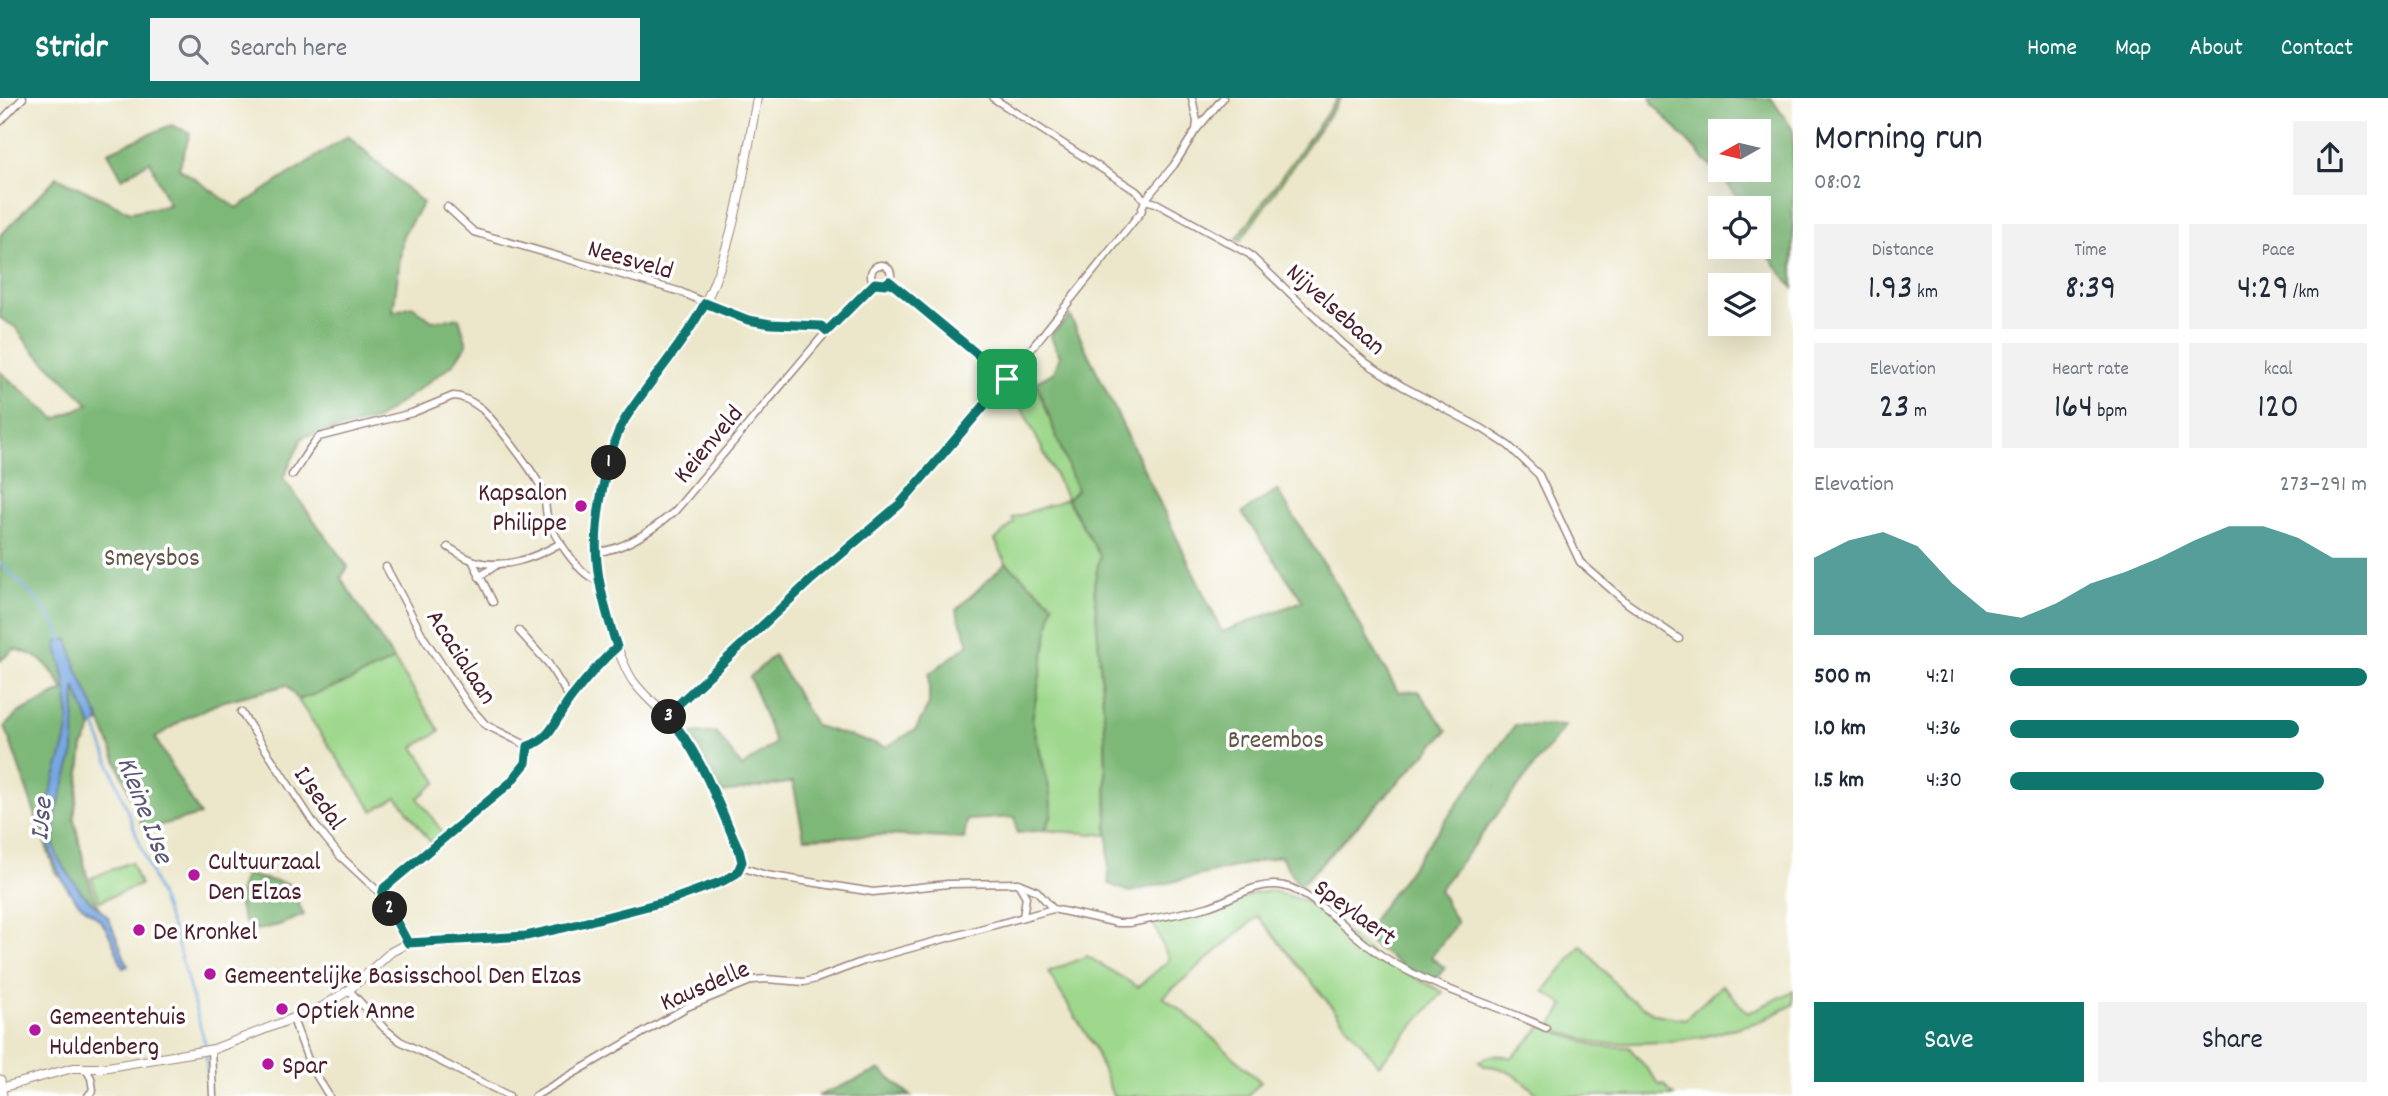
<!DOCTYPE html>
<html lang="en">
<head>
<meta charset="utf-8">
<style>
  body { margin:0; font-family:Dekko,sans-serif; background:#f2f2f3; color:#1f2937; height:100vh; display:flex; flex-direction:column; font-size:26px; white-space:nowrap }
  * { box-sizing:border-box; margin:0 }
  p { font-size:23px; color:#747a83 }
  .icon { flex:none; width:38px; height:38px; fill:none; stroke:currentColor; stroke-width:2; stroke-linecap:round; stroke-linejoin:round }
  .map { position:relative; flex:1; overflow:hidden }
  .panel { display:flex; flex-direction:column; background:#fff; width:595px }
  .panel>* { flex:none }
  .needle { width:46px; rotate:262deg }
  .fabs { position:absolute; left:1708px; top:21px; display:grid; gap:14px }
  .fabs a { display:grid; place-items:center; width:63px; height:63px; border-radius:0px; background:#fff; box-shadow:0 7px 28px #0002; font-size:35px }
  .pin { position:absolute; display:grid; place-items:center; width:60px; height:60px; color:#fff; margin:-30px; border-radius:14px; box-shadow:0 4px 10px #0006 }
  .km { position:absolute; width:35px; height:35px; margin:-18px; border-radius:50%; background:#222; color:#fff; font-size:19px; line-height:35px; text-align:center }
  .round { display:grid; place-items:center; flex:none; width:74px; height:74px; border-radius:0px; background:#f2f2f3 }
  .summary { display:flex; align-items:center; justify-content:space-between; height:119px; padding:0 21px }
  h1 { font-size:38px; font-weight:600; line-height:52px }
  .metrics { display:grid; grid-template-columns:repeat(3,1fr); gap:10px; height:119px; padding:7px 21px }
  .metrics div { display:grid; align-content:center; border-radius:0px; background:#f2f2f3; text-align:center }
  .metrics b { font-size:35px; font-weight:600 }
  .metrics small { font-size:19px; font-weight:400 }
  .metrics p { font-size:19px }
  .chart { height:196px; padding:14px 21px }
  .chart p { display:flex; justify-content:space-between }
  .chart svg { width:100%; height:126px; margin-top:7px; fill:#0f766e; opacity:.7 }
  .primary-button { display:flex; gap:14px; margin-top:auto; padding:14px 21px }
  .primary-button a { flex:1; height:80px; border-radius:0px; background:#0f766e; color:#fff; font-size:28px; font-weight:600; line-height:80px; text-align:center }
  .primary-button a+a { background:#f2f2f3; color:#1f2937 }
  ul { padding:0 21px; list-style:none; font-size:23px }
  li { display:grid; grid-template-columns:112px 84px 1fr; align-items:center; height:52px }
  li i { height:18px; border-radius:9px; background:#0f766e }
  header { display:flex; align-items:center; gap:42px; box-sizing:border-box; height:98px; padding:0 35px; background:#0f766e; color:#fff }
  header strong { font-size:33px }
  nav { display:flex; gap:38px; margin-inline-start:auto; font-size:24px }
  .search { width:490px; height:63px; background:#f2f2f3; display:flex; align-items:center; gap:18px; box-sizing:border-box; padding:0 24px; border-radius:0px; color:#747a83; font-size:26px }
  main { display:flex; flex:1; min-height:0 }
  .map>svg:first-child { display:block }
  .green { fill:#9ed88c; stroke:#747c5c; stroke-width:2 }
  .forest { fill:#7eb878; stroke:#646c52; stroke-width:2; fill-rule:evenodd }
  .water { fill:#75a8e1; stroke:#606486; stroke-width:2 }
  .lines { fill:none; stroke-linecap:round; stroke-linejoin:round }
  .stream { stroke:#75a8e1; stroke-width:2.5 }
  .minor-casing { stroke:#9b837b; stroke-width:9 }
  .tertiary-casing { stroke:#9b837b; stroke-width:10 }
  .secondary-casing { stroke:#9b837b; stroke-width:11 }
  .minor { stroke:#fff; stroke-width:6 }
  .tertiary { stroke:#fff; stroke-width:8 }
  .secondary { stroke:#fff; stroke-width:9 }
  .route-casing { stroke:#fff; stroke-width:14 }
  .route { stroke:#0f766e; stroke-width:9 }
  .poi-dot { fill:#b5179e; stroke:#fff; stroke-width:2.5 }
  .labels { text-anchor:middle; stroke-width:7; stroke-linejoin:round; paint-order:stroke }
  .street-label { font-size:26px; fill:#4a1f2b; stroke:#fff }
  .poi-label { font-size:26px; fill:#4a1f2b; stroke:#fff; text-anchor:start }
  .park-label { font-size:26px; fill:#635648; stroke:#fff }
  .water-label { font-size:28px; font-style:italic; fill:#5b5674; stroke:#fff }
</style>
</head>
<body>
<header>
<strong>Stridr</strong>
<div class="search"><svg class="icon" aria-label="search" viewBox="0 0 24 24"><circle cx="10" cy="10" r="6"/><path d="M15 15l6 6"/></svg>Search here</div>
<nav><a>Home</a><a>Map</a><a>About</a><a>Contact</a></nav>
</header>
<main>
<div class="map">
<svg width="1793" height="998" viewBox="0 0 1793 998">
  <rect width="100%" height="100%" fill="#fff"/>
  <filter id="ink" filterUnits="userSpaceOnUse"><feTurbulence type="fractalNoise" baseFrequency=".0143" numOctaves="2"/><feDisplacementMap in="SourceGraphic" scale="14" xChannelSelector="R" yChannelSelector="G"/><feConvolveMatrix kernelMatrix="1 2 1 2 8 2 1 2 1" color-interpolation-filters="sRGB"/></filter>
  <filter id="wash" filterUnits="userSpaceOnUse"><feTurbulence type="fractalNoise" baseFrequency=".00686" numOctaves="4" result="noise"/><feDisplacementMap in="SourceGraphic" scale="28" xChannelSelector="R" yChannelSelector="G"/><feGaussianBlur stdDeviation="1.57" result="paint"/><feColorMatrix in="noise" values="0 0 0 0 0 0 0 0 0 0 0 0 0 0 0 0 0 1.4 0 .05"/><feComposite in="paint" operator="in"/></filter>
  <g filter="url(#wash)">
    <rect width="100%" height="100%" fill="#ece7cb"/>
    <!-- green -->
    <g class="green">
      <polygon points="1338,0 1341,0 1240,143 1236,142"/>
      <polygon points="1029,268 1077,392 1067,402 1101,458 1094,486 1105,632 1107,737 1045,732 1052,716 1049,690 1032,622 1053,506 1006,465 995,442 1014,425 1012,420 1067,401 1010,286"/>
      <polygon points="394,562 440,633 414,649 437,684 418,700 443,735 431,745 397,699 373,713 298,602 345,585"/>
      <polygon points="131,764 140,787 100,803 91,780"/>
      <polygon points="1272,793 1305,803 1379,861 1443,894 1379,967 1258,818 1163,899 1185,915 1261,984 1248,998 1113,998 1094,949 1048,874 1087,858 1138,889 1169,862 1153,825 1194,818 1255,795"/>
      <polygon points="1581,847 1626,898 1655,916 1685,921 1722,887 1748,915 1793,893 1793,907 1761,923 1707,938 1667,944 1599,946 1550,930 1564,907 1544,893"/>
      <path d="M1542 928 1598 949H1629L1661 988 1663 986 1674 998H1540C1524 984 1506 967 1484 968L1479 963C1491 957 1499 955 1512 960Z"/>
    </g>
    <!-- forest -->
    <g class="forest">
      <path d="M1651 0H1771L1793 32V190L1759 145V110H1746L1728 87 1653 6ZM1720 33H1759V72H1720Z"/>
      <path d="M171 27 190 35 179 70 237 110 348 38 423 105 403 137 393 214 412 208 432 223 459 220 467 246 452 267 376 322 303 339 283 380 348 469 341 480 394 562 345 585 298 602 287 587 221 604 186 620 155 640 200 717 144 731 98 617 83 649 74 721 87 778 102 817 55 774 5 628 18 615 64 592C49 567 43 558 14 551L0 563V274L56 321 89 306 31 250 15 229 0 220V138L57 79 130 114 169 107 150 63 122 80 108 54Z"/>
      <polygon points="1070,218 1222,534 1303,503 1242,415 1277,392 1339,490 1398,594 1418,593 1447,633 1299,789 1281,758 1130,794 1109,786 1105,632 1094,486 1100,458 1067,401 1077,392 1036,284 1054,274 1060,258 1050,238"/>
      <polygon points="1006,465 1053,506 1032,622 1049,690 1052,716 1045,732 1017,735 1015,719 967,722 964,741 887,737 804,740 793,684 722,695 691,636 716,634 742,669 775,645 750,579 774,557 816,628 886,649 916,631 929,606 929,576 969,546 956,512"/>
      <polygon points="1515,627 1565,628 1439,792 1457,825 1431,859 1445,870 1433,884 1405,870 1361,838"/>
      <polygon points="245,777 289,786 304,817 279,827 257,832 244,824 237,802"/>
      <polygon points="880,972 911,998 818,998"/>
    </g>
    <!-- water -->
    <path class="water" d="M68 541 75 566 100 624 91 628 75 589 74 654 56 714 54 746 58 760 81 794 108 819 128 868 123 870C117 856 112 838 103 826 97 817 87 813 79 805 63 788 51 761 47 738 42 698 61 672 67 635 72 605 63 573 56 545Z"/>
    <g class="lines">
      <!-- stream -->
      <g class="stream">
        <path d="M0 465C25 489 52 512 63 545"/>
        <polyline points="94,625 175,838 206,949"/>
        <polyline points="206,956 209,998"/>
      </g>
    </g>
  </g>
  <g filter="url(#ink)">
    <g class="lines">
      <defs>
        <g id="minor">
          <polyline points="993,0 1136,93 1145,102 1156,105 1249,156 1342,245 1365,264 1402,288 1483,331 1509,348 1539,377 1580,464 1627,505 1679,541"/>
          <polyline points="1192,0 1197,23 1196,32"/>
          <polyline points="0,24 23,0"/>
          <polyline points="447,109 474,134 681,194 728,215 771,226 821,228 827,233"/>
          <circle cx="881" cy="177" r="10"/>
          <polyline points="889,183 1007,281"/>
          <path d="M292 377C302 364 308 350 319 339L412 315 453 298C463 298 474 305 482 311 497 326 531 370 541 389 547 399 544 410 548 421 553 437 581 480 598 482"/>
          <path d="M448 449C455 453 463 459 472 462 503 473 534 460 561 445"/>
          <path d="M596 454C625 452 654 431 675 413L827 233 875 185"/>
          <polyline points="472,462 493,504"/>
          <polyline points="386,469 424,540 470,609 486,627 528,648"/>
          <polyline points="479,479 498,466"/>
          <polyline points="519,533 548,565 570,601"/>
          <polyline points="241,614 315,727 340,758 382,797 408,845"/>
          <polyline points="667,617 812,481 900,406 1007,281 1141,114 1145,102 1174,67 1196,32 1223,0"/>
          <path d="M528 648C553 640 557 617 572 599 586 582 600 563 617 549"/>
          <polyline points="741,769 766,777 873,794 948,786 1018,785"/>
          <polyline points="382,797 384,790 404,772 510,685 525,665 528,648"/>
          <path d="M1023 819 1026 799 1018 785 1037 793 1053 811 1118 825H1129C1155 820 1182 816 1207 809 1232 802 1256 782 1284 788 1309 793 1346 831 1367 847 1419 888 1487 902 1546 930"/>
          <polyline points="349,892 384,930 400,943 509,998"/>
          <polyline points="293,921 310,967 329,998"/>
          <polyline points="211,951 213,998"/>
          <polyline points="86,971 91,980 93,992 88,998"/>
          <polyline points="535,998 687,909 753,882 766,881 804,884 816,881 864,863 1053,811"/>
        </g>
        <path id="tertiary" d="M0 990 73 970H102L214 951 322 909 349 892 391 854 408 845 526 838 634 812 689 796 732 779 741 769V758C725 719 708 678 687 642 672 619 649 605 633 583 623 568 618 551 612 534 587 464 593 383 627 317 650 287 675 258 694 226 734 158 743 77 757 0"/>
        <polyline id="secondary" points="0,982 2,998"/>
      </defs>
      <!-- minor casing -->
      <use href="#minor" class="minor-casing"/>
      <!-- tertiary casing -->
      <use href="#tertiary" class="tertiary-casing"/>
      <!-- secondary casing -->
      <use href="#secondary" class="secondary-casing"/>
      <!-- minor -->
      <use href="#minor" class="minor"/>
      <!-- tertiary -->
      <use href="#tertiary" class="tertiary"/>
      <!-- secondary -->
      <use href="#secondary" class="secondary"/>
    </g>
  </g>
  <g class="lines" filter="url(#ink)">
    <defs>
      <path id="route" d="M889 183 1007 281 900 406 812 481 667 617C701 655 718 707 739 752L742 764 737 775 723 783 671 802 567 829 526 838 408 845 382 797 384 790 510 685 526 665 528 648C553 641 557 617 572 599 585 582 600 564 617 549 595 482 589 446 606 375 611 355 616 333 629 315 654 278 684 245 705 205L748 222 771 226 821 228 827 233 875 185 885 186Z"/>
    </defs>
    <!-- route casing -->
    <use href="#route" class="route-casing"/>
    <!-- route -->
    <use href="#route" class="route"/>
  </g>
  <!-- markers -->
  <g class="poi-dot">
    <circle cx="581" cy="408" r="7"/>
    <circle cx="194" cy="777" r="7"/>
    <circle cx="139" cy="832" r="7"/>
    <circle cx="210" cy="876" r="7"/>
    <circle cx="282" cy="911" r="7"/>
    <circle cx="35" cy="932" r="7"/>
    <circle cx="268" cy="966" r="7"/>
  </g>
  <g class="labels">
    <!-- street labels -->
    <g class="street-label">
      <text transform="translate(631 160) rotate(16)" y="9">Neesveld</text>
      <text transform="translate(1337 210) rotate(42)" y="9">Nijvelsebaan</text>
      <text transform="translate(707 345) rotate(-50)" y="9">Keienveld</text>
      <text transform="translate(463 558) rotate(57)" y="9">Acacialaan</text>
      <text transform="translate(321 699) rotate(55)" y="9">IJsedal</text>
      <text transform="translate(1356 813) rotate(36)" y="9">Speylaert</text>
      <text transform="translate(704 886) rotate(-23)" y="9">Kausdelle</text>
    </g>
    <!-- poi labels -->
    <g class="poi-label">
      <text x="567" y="402" text-anchor="end">Kapsalon<tspan x="567" dy="30">Philippe</tspan></text>
      <text x="208" y="771">Cultuurzaal<tspan x="208" dy="30">Den Elzas</tspan></text>
      <text x="153" y="841">De Kronkel</text>
      <text x="224" y="885">Gemeentelijke Basisschool Den Elzas</text>
      <text x="296" y="920">Optiek Anne</text>
      <text x="49" y="926">Gemeentehuis<tspan x="49" dy="30">Huldenberg</tspan></text>
      <text x="282" y="975">Spar</text>
    </g>
    <!-- park labels -->
    <g class="park-label">
      <text x="152" y="467">Smeysbos</text>
      <text x="1276" y="649">Breembos</text>
    </g>
    <!-- water labels -->
    <g class="water-label">
      <text transform="translate(147 711) rotate(69)" y="10">Kleine IJse</text>
      <text transform="translate(39 721) rotate(-85)" y="10">IJse</text>
    </g>
  </g>
</svg>
<div class="fabs">
<a><svg class="needle" viewBox="-14 -14 28 28"><path d="M0-13l5 13h-10z" fill="#e53935"/><path d="M0 13l5-13h-10z" fill="#747a83"/></svg></a>
<a><svg class="icon" aria-label="locate" viewBox="0 0 24 24"><circle cx="12" cy="12" r="6"/><path d="M12 2v4M12 18v4M2 12h4M18 12h4"/></svg></a>
<a><svg class="icon" aria-label="layers" viewBox="0 0 24 24"><path d="M12 4l9 5-9 5-9-5zM3 14l9 5 9-5"/></svg></a>
</div>
<div class="pin" style="left:1007px;top:281px;background:#1e9e55"><svg class="icon" aria-label="arrive" viewBox="0 0 24 24"><path d="M6 21V4h12l-3 4 3 4H6"/></svg></div>
<b class="km" style="left:609px;top:365px">1</b>
<b class="km" style="left:390px;top:811px">2</b>
<b class="km" style="left:669px;top:619px">3</b>
</div>
<section class="panel">
<div class="summary"><div><h1>Morning run</h1><p>08:02</p></div><a class="round"><svg class="icon" aria-label="share" viewBox="0 0 24 24"><path d="M12 15V3M7 8l5-5 5 5M5 13v7h14v-7"/></svg></a></div>
<div class="metrics">
<div><p>Distance</p><b>1.93<small> km</small></b></div>
<div><p>Time</p><b>8:39</b></div>
<div><p>Pace</p><b>4:29<small> /km</small></b></div>
</div>
<div class="metrics">
<div><p>Elevation</p><b>23<small> m</small></b></div>
<div><p>Heart rate</p><b>164<small> bpm</small></b></div>
<div><p>kcal</p><b>120</b></div>
</div>
<div class="chart"><p><span>Elevation</span>273–291 m</p>
<svg viewBox="0 0 160 44" preserveAspectRatio="none"><path d="M0 44V17L10 11L20 8L30 13L40 26L50 36L60 38L70 33L80 26L90 22L100 17L110 11L120 6L130 6L140 10L150 17L160 17V44z"/></svg>
</div>
<ul>
<li><b>500 m</b>4:21<i style="width:100%"></i></li>
<li><b>1.0 km</b>4:36<i style="width:81%"></i></li>
<li><b>1.5 km</b>4:30<i style="width:88%"></i></li>
</ul>
<div class="primary-button"><a>Save</a><a>Share</a></div>
</section>
</main>
</body>
</html>
